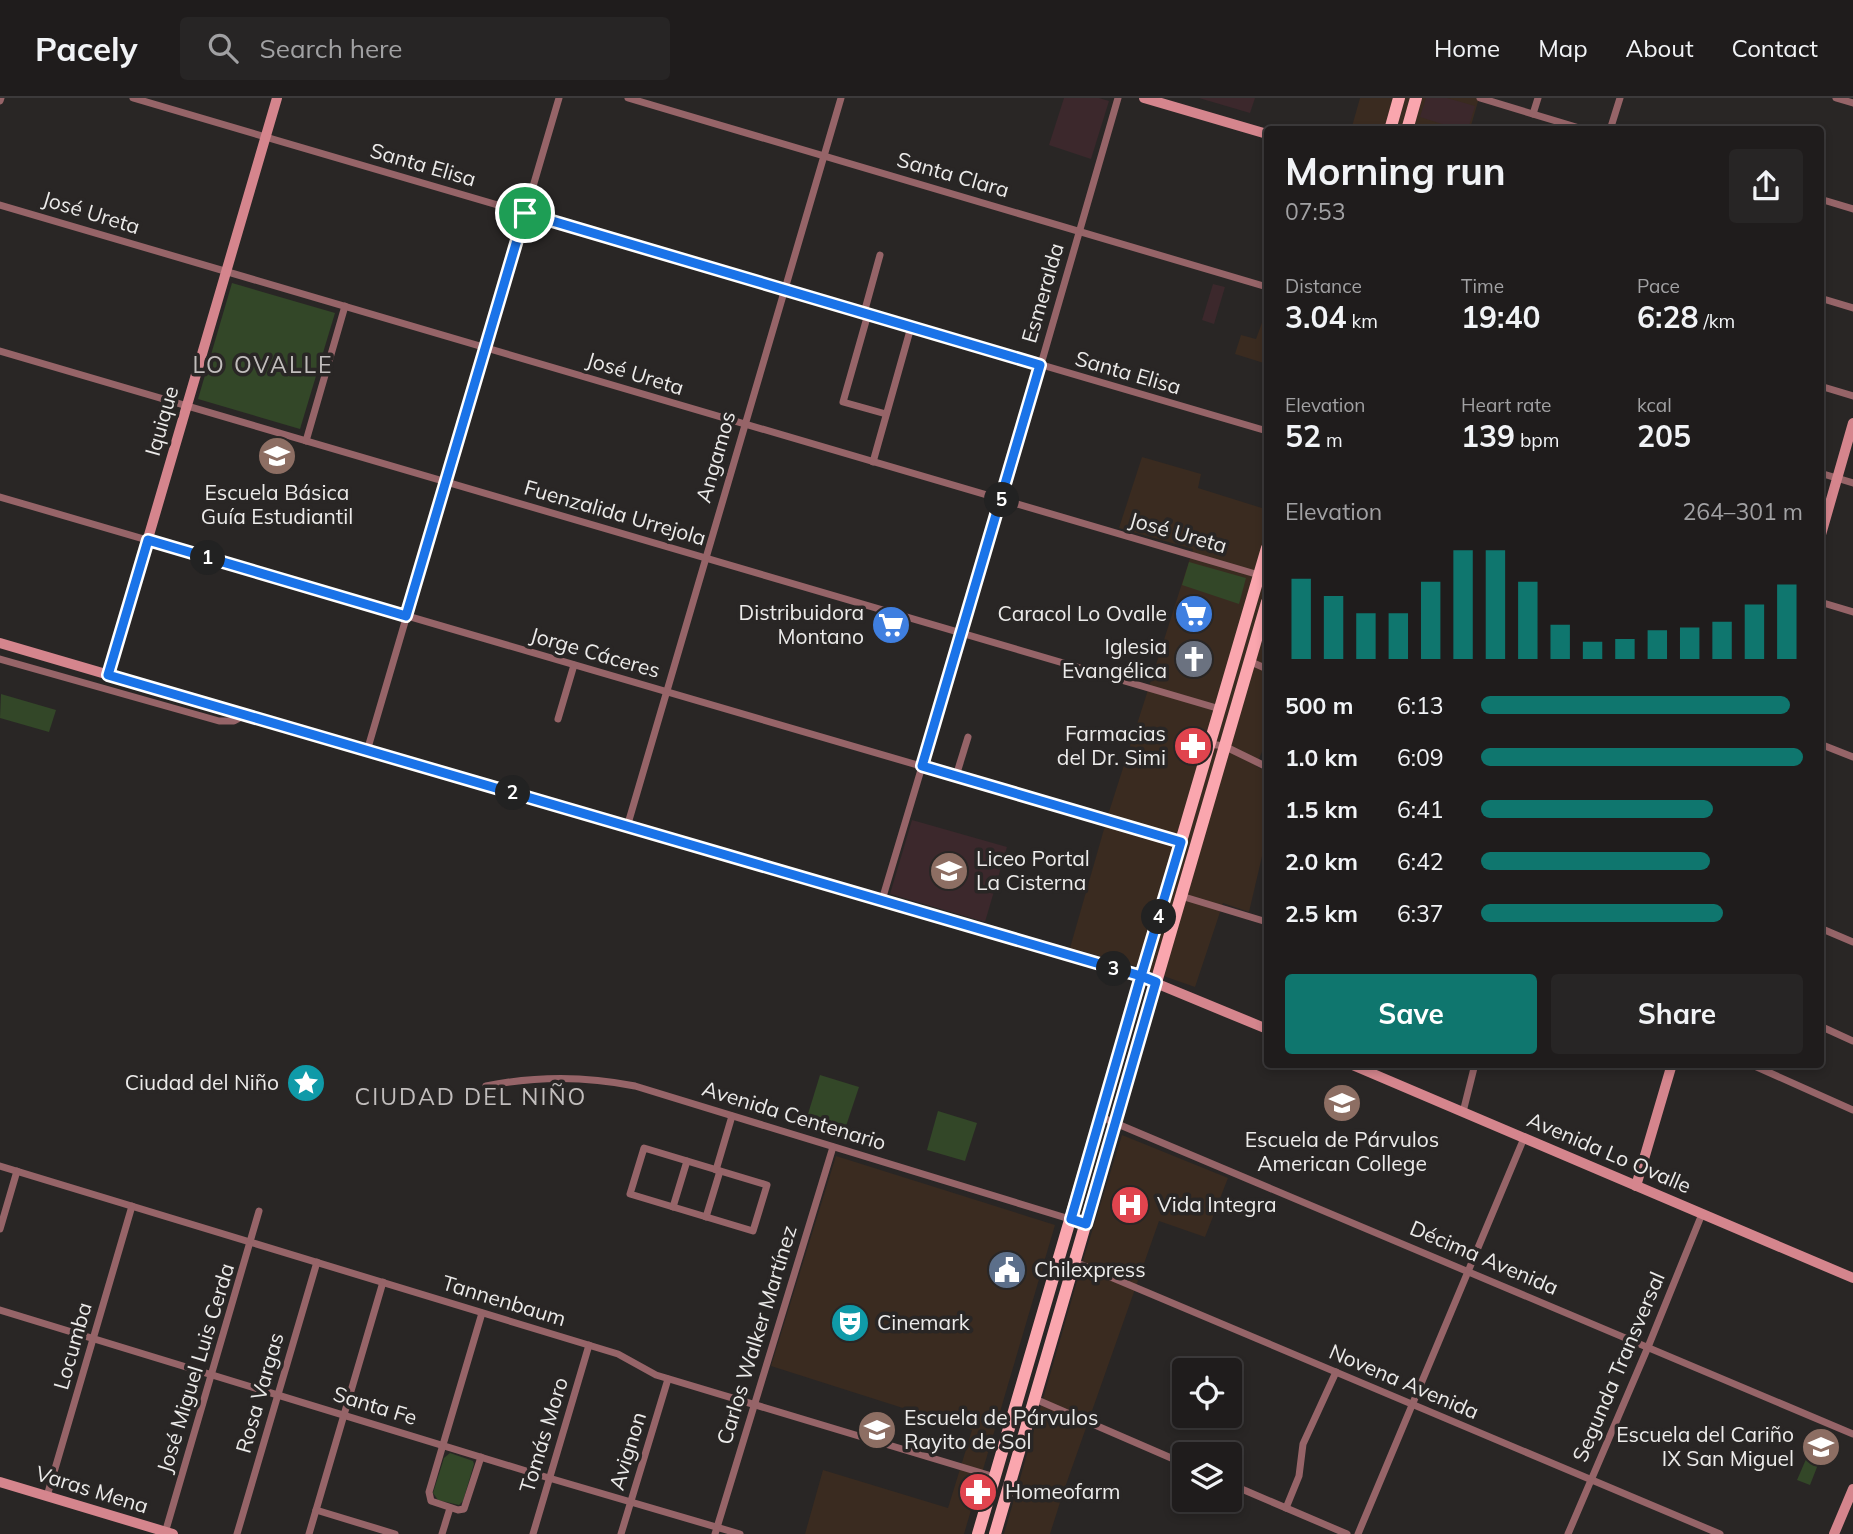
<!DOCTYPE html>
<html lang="en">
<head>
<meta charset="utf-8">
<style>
  body { margin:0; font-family:Mulish,sans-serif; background:#272525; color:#f1f3f6; height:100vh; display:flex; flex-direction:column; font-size:26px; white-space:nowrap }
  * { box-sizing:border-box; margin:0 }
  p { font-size:23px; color:#a1a1a3 }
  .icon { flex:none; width:38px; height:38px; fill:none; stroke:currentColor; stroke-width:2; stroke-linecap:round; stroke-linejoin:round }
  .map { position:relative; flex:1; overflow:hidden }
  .details { position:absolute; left:1264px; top:28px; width:560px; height:942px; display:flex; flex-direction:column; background:#1f1c1c; border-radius:7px; box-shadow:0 4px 10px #0003,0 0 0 2px #3c3a3b }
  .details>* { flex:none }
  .fabs { position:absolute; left:1172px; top:1260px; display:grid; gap:14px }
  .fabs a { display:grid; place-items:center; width:70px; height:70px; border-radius:7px; background:#1f1c1c; box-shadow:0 4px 10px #0003,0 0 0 2px #3c3a3b; font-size:35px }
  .pin { position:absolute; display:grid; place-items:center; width:60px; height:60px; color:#fff; margin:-30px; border:4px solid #fff; border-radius:50%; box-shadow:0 2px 7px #0007 }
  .km { position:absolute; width:35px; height:35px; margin:-18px; border-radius:50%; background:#222; color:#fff; font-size:19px; line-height:35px; text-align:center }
  .round { display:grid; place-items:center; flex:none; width:74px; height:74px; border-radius:7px; background:#272525 }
  .headline { display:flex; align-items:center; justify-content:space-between; height:119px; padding:0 21px }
  h1 { font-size:38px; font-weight:700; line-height:52px }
  .stats { display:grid; grid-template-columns:repeat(3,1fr); gap:10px; height:119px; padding:7px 21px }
  .stats div { display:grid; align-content:center }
  .stats b { font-size:30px; font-weight:700 }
  .stats small { font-size:19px; font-weight:400 }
  .stats p { font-size:19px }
  .chart { height:196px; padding:14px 21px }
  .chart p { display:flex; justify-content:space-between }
  .chart svg { width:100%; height:126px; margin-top:7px; stroke:#0f766e; stroke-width:6 }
  .action { display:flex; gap:14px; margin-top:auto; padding:14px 21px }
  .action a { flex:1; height:80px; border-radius:7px; background:#0f766e; color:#fff; font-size:28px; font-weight:700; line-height:80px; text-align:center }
  .action a+a { background:#272525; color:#f1f3f6 }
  ul { padding:0 21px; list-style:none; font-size:23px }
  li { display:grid; grid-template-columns:112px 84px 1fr; align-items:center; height:52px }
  li i { height:18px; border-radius:9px; background:#0f766e }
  header { display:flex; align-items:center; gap:42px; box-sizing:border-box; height:98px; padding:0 35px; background:#1f1c1c; border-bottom:2px solid #3c3a3b }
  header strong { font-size:33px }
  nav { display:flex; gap:38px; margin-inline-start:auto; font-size:24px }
  .search { width:490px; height:63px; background:#272525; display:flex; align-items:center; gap:18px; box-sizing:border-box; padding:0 24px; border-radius:7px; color:#a1a1a3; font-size:26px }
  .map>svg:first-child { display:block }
  .commercial { fill:#3a2b20 }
  .education { fill:#3c282c }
  .green { fill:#334728 }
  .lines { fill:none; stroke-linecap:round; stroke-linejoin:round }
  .street { stroke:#966468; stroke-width:7 }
  .secondary { stroke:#d5858d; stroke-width:10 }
  .primary { stroke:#faa6ae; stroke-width:12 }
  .route-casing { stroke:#fff; stroke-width:14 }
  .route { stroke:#1a73e8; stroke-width:9 }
  .labels { text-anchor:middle; stroke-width:7; stroke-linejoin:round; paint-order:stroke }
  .street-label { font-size:21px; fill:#ecebea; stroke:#292625 }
  .poi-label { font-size:21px; fill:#ecebea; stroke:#292625; text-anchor:end }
  .neighbourhood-label { font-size:23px; letter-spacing:2px; fill:#c1bdbc; stroke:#292625 }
</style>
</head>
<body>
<header>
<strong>Pacely</strong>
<div class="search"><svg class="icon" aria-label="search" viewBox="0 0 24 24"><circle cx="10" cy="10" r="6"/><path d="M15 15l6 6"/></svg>Search here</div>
<nav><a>Home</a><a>Map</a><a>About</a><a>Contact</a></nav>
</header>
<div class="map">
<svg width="1853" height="1436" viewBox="0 0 1853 1436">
  <rect width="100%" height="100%" fill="#292625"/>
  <!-- commercial -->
  <g class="commercial">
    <polygon points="1360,0 1479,0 1470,31 1351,32"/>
    <polygon points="1267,211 1267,266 1235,256 1241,237 1256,241"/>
    <polygon points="1142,359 1201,376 1198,390 1265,411 1267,407 1267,642 1256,668 1267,674 1267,737 1249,814 1223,805 1195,889 1129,866 1070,850 1108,717 1193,451 1119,430"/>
    <polygon points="1122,1037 1228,1080 1205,1139 1159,1123 1063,1395 1050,1436 1004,1436 1084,1159"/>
    <polygon points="836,1058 1055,1127 964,1436 805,1436 823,1372 948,1410 972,1332 771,1268"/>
  </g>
  <!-- education -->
  <g class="education">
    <polygon points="1064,0 1099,0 1109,3 1091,61 1049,47"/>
    <polygon points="1199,0 1255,0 1250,15"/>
    <polygon points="1426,0 1447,0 1475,8 1468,31 1458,31 1420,19"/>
    <polygon points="1213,186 1225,189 1214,226 1202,222"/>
    <polygon points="912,722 1007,749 985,824 890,796"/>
  </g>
  <!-- green -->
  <g class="green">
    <polygon points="232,185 335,215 300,331 198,301"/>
    <polygon points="1189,464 1246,480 1239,506 1182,487"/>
    <polygon points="1,596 56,612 49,634 0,620"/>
    <polygon points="820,977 859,989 846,1028 808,1016"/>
    <polygon points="938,1013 977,1025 965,1063 927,1052"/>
    <polygon points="450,1355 473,1363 474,1366 463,1403 459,1407 438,1402 433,1395 444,1360"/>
    <polygon points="1807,1359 1819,1364 1810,1387 1797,1382"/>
  </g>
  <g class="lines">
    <!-- street -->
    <g class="street">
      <polyline points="133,0 1267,333"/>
      <polyline points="628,0 1267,189"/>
      <polyline points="1480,0 1586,32"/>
      <polyline points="1836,0 1853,5"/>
      <polyline points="0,3 1,0"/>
      <polyline points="1533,16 1538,0"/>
      <polyline points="1610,32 1620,0"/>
      <polyline points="1820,101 1853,111"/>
      <polyline points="0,107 1259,477"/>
      <polyline points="1820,200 1853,210"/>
      <polyline points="864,215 880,157"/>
      <polyline points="868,216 843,304 886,316"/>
      <polyline points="0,253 1220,611"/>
      <polyline points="1820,288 1853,298"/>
      <polyline points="306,343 345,208"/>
      <polyline points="873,364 911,229"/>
      <polyline points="1820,375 1853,385"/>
      <polyline points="0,399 1181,744"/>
      <polyline points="1820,504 1853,514"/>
      <polyline points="0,561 219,623 234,623 245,617"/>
      <polyline points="1249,563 1267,571"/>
      <polyline points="558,621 574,567"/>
      <polyline points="1210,646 1224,648 1267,669"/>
      <polyline points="1820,646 1853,659"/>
      <polyline points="367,653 559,0"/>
      <polyline points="956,678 968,639"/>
      <polyline points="627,729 841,0"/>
      <polyline points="1181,798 1267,824"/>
      <polyline points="882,802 1000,408 1118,0"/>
      <polyline points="1820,830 1853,844"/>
      <polyline points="1820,928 1853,943"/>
      <polyline points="1750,966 1853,1012"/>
      <path d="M486 988C535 978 586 978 635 988L1086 1126"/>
      <polyline points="1463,1014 1475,966"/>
      <polyline points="1101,1019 1853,1336"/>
      <polygon points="644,1050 767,1087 753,1133 630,1096"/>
      <polyline points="0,1068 618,1256 656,1277 995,1379"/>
      <polyline points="716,1072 732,1018"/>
      <polyline points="673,1109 687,1063"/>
      <polyline points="706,1119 720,1073"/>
      <polyline points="0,1131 17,1073"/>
      <polyline points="1075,1164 1720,1436"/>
      <polyline points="0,1212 549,1380 740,1436"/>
      <polyline points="1035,1301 1185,1366"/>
      <polyline points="481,1359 464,1411 458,1412 431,1403 429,1394 482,1215"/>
      <polyline points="1230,1386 1347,1436"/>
      <polyline points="47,1398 132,1108"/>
      <polyline points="1286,1410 1299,1378 1303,1346 1336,1274"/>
      <polyline points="316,1412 395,1436"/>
      <polyline points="165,1435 259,1113"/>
      <polyline points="237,1436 317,1164"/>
      <polyline points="309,1436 383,1184"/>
      <polyline points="442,1436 450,1410"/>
      <polyline points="533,1436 589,1247"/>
      <polyline points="621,1436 668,1281"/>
      <polyline points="715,1436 833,1049"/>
      <polyline points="1358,1436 1524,1040"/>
      <polyline points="1568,1436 1648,1249 1702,1116"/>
    </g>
    <!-- secondary -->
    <g class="secondary">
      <polyline points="1144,0 1267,36"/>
      <polyline points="1820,440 1853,325"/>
      <polyline points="0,545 1141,879 1267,931"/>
      <polyline points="108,577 277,0"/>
      <polyline points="1350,966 1853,1180"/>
      <polyline points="1636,1088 1672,966"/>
      <polyline points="0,1384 173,1436"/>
      <polyline points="1834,1436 1853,1391"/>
    </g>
    <!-- primary -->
    <g class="primary">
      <polyline points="1390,32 1399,0"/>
      <polyline points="1407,32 1416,0"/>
      <polyline points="978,1436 1267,450"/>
      <polyline points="995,1436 1267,504"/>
    </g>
  </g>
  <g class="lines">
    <defs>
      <polyline id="route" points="525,115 406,518 148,442 108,577 1141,878 1071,1121 1086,1126 1156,884 1141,878 1181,744 922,668 1040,267 525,115"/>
    </defs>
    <!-- route casing -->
    <use href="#route" class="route-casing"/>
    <!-- route -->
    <use href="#route" class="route"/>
  </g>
  <!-- icons -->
  <defs>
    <symbol id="school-disc" viewBox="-11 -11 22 22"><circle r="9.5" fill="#8d6e63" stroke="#292625"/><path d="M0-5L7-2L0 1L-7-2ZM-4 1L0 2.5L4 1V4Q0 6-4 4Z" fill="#fff"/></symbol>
    <symbol id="supermarket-disc" viewBox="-11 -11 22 22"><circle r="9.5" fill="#3f7fe0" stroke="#292625"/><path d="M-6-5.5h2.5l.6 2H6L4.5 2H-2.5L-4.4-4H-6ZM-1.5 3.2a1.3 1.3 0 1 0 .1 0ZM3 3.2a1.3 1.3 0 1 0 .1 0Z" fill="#fff"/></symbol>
    <symbol id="church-disc" viewBox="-11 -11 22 22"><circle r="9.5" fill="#6b7280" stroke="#292625"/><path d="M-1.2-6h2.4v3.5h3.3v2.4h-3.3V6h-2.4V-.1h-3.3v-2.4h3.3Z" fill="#fff"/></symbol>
    <symbol id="pharmacy-disc" viewBox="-11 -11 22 22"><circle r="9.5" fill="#e0444e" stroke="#292625"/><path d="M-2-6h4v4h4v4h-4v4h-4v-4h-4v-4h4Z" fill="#fff"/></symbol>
    <symbol id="sight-disc" viewBox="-11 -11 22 22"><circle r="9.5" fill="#0f9aa8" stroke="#292625"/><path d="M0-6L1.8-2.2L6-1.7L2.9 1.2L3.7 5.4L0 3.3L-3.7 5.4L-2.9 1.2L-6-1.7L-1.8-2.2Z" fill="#fff"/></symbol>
    <symbol id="hospital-disc" viewBox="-11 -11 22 22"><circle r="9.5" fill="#e0444e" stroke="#292625"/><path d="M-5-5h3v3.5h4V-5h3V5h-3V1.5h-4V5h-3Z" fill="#fff"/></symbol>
    <symbol id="civic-disc" viewBox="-11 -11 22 22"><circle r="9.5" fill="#5c6f8a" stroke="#292625"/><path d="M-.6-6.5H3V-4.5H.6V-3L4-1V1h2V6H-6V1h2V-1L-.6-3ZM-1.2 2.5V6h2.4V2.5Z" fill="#fff"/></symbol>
    <symbol id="theatre-disc" viewBox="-11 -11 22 22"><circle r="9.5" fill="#0f9aa8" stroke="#292625"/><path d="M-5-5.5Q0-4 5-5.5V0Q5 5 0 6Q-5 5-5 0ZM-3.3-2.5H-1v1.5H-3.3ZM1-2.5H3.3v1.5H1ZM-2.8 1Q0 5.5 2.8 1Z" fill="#fff"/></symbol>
  </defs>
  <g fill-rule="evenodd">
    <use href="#school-disc" x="255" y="336" width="44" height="44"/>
    <use href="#supermarket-disc" x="1172" y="494" width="44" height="44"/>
    <use href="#supermarket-disc" x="869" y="505" width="44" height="44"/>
    <use href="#church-disc" x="1172" y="539" width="44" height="44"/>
    <use href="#pharmacy-disc" x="1171" y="626" width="44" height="44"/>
    <use href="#school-disc" x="927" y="751" width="44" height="44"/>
    <use href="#sight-disc" x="284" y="963" width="44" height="44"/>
    <use href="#school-disc" x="1320" y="983" width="44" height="44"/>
    <use href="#hospital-disc" x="1108" y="1085" width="44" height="44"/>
    <use href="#civic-disc" x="985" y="1150" width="44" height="44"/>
    <use href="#theatre-disc" x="828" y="1203" width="44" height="44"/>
    <use href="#school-disc" x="855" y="1310" width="44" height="44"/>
    <use href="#school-disc" x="1799" y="1327" width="44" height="44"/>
    <use href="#pharmacy-disc" x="956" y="1372" width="44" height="44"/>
  </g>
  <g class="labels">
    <!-- street labels -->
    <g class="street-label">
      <text transform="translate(423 67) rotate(16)" y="7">Santa Elisa</text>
      <text transform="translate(953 77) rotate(16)" y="7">Santa Clara</text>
      <text transform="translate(91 115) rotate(17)" y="7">José Ureta</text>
      <text transform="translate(1043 195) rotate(-74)" y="7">Esmeralda</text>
      <text transform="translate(1128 275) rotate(16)" y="7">Santa Elisa</text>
      <text transform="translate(635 276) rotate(17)" y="7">José Ureta</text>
      <text transform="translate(162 323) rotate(-74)" y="7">Iquique</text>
      <text transform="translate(716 359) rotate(-74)" y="7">Angamos</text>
      <text transform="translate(615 415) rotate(16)" y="7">Fuenzalida Urrejola</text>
      <text transform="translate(1178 435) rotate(16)" y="7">José Ureta</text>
      <text transform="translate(595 555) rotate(16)" y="7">Jorge Cáceres</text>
      <text transform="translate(794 1018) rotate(17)" y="7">Avenida Centenario</text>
      <text transform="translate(1609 1055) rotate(23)" y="7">Avenida Lo Ovalle</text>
      <text transform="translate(1484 1160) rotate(23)" y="7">Décima Avenida</text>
      <text transform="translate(504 1203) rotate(17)" y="7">Tannenbaum</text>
      <text transform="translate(757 1237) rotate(-73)" y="7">Carlos Walker Martínez</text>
      <text transform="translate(73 1248) rotate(-74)" y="7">Locumba</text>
      <text transform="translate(1619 1269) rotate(-67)" y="7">Segunda Transversal</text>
      <text transform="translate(196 1270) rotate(-73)" y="7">José Miguel Luis Cerda</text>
      <text transform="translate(1404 1284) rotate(23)" y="7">Novena Avenida</text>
      <text transform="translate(260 1295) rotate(-74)" y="7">Rosa Vargas</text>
      <text transform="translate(375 1308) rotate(17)" y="7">Santa Fe</text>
      <text transform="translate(544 1337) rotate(-73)" y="7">Tomás Moro</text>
      <text transform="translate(628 1353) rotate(-73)" y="7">Avignon</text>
      <text transform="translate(92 1392) rotate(17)" y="7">Varas Mena</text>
    </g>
    <!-- poi labels -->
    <g class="poi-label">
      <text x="277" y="402" text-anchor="middle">Escuela Básica<tspan x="277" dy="24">Guía Estudiantil</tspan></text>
      <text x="864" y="522">Distribuidora<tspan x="864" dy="24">Montano</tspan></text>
      <text x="1167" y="523">Caracol Lo Ovalle</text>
      <text x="1167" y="556">Iglesia<tspan x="1167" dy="24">Evangélica</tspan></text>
      <text x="1166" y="643">Farmacias<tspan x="1166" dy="24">del Dr. Simi</tspan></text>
      <text x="976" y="768" text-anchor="start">Liceo Portal<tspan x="976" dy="24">La Cisterna</tspan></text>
      <text x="279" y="992">Ciudad del Niño</text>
      <text x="1342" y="1049" text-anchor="middle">Escuela de Párvulos<tspan x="1342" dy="24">American College</tspan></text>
      <text x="1157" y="1114" text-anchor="start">Vida Integra</text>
      <text x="1034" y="1179" text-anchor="start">Chilexpress</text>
      <text x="877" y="1232" text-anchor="start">Cinemark</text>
      <text x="904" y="1327" text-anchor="start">Escuela de Párvulos<tspan x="904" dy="24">Rayito de Sol</tspan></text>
      <text x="1794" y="1344">Escuela del Cariño<tspan x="1794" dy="24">IX San Miguel</tspan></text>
      <text x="1005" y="1401" text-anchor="start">Homeofarm</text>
    </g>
    <!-- neighbourhood labels -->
    <g class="neighbourhood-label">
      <text x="263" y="275">LO OVALLE</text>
      <text x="471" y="1007">CIUDAD DEL NIÑO</text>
    </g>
  </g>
</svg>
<div class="fabs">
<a><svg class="icon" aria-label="locate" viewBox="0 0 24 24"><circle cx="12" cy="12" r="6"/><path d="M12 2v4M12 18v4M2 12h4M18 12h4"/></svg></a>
<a><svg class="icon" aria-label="layers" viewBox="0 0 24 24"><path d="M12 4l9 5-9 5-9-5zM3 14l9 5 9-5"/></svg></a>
</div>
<div class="pin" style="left:525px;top:115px;background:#1e9e55"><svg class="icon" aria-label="arrive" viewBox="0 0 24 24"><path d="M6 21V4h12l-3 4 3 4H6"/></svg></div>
<b class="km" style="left:208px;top:460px">1</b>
<b class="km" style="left:513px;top:695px">2</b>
<b class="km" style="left:1114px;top:871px">3</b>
<b class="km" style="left:1159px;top:819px">4</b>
<b class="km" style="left:1002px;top:402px">5</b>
<section class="details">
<div class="headline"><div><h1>Morning run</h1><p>07:53</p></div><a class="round"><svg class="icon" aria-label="share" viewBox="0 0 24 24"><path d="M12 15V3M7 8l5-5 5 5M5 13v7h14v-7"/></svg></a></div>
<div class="stats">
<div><p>Distance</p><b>3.04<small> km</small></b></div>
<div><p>Time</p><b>19:40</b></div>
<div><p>Pace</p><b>6:28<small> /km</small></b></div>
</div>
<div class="stats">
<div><p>Elevation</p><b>52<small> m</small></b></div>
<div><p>Heart rate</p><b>139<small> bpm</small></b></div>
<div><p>kcal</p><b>205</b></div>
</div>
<div class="chart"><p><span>Elevation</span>264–301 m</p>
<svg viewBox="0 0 160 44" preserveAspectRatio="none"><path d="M5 44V16M15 44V22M25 44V28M35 44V28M45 44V17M55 44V6M65 44V6M75 44V17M85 44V32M95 44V38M105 44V37M115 44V34M125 44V33M135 44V31M145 44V25M155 44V18"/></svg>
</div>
<ul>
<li><b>500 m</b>6:13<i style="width:96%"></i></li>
<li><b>1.0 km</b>6:09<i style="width:100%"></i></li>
<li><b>1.5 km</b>6:41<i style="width:72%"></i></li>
<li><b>2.0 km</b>6:42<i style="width:71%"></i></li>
<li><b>2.5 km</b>6:37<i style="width:75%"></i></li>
</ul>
<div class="action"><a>Save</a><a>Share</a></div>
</section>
</div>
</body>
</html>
